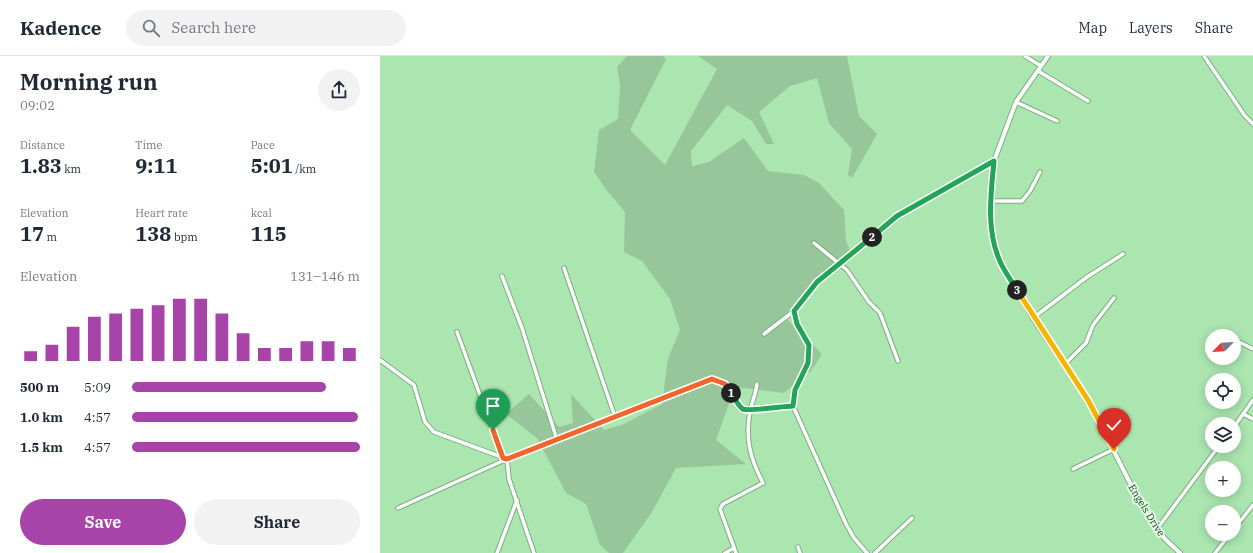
<!DOCTYPE html>
<html lang="en">
<head>
<meta charset="utf-8">
<style>
  body { margin:0; font-family:"IBM Plex Serif",serif; background:#f2f2f3; color:#1f2937; height:100vh; display:flex; flex-direction:column; font-size:15px; white-space:nowrap }
  * { box-sizing:border-box; margin:0 }
  p { font-size:13px; color:#747a83 }
  .icon { flex:none; width:22px; height:22px; fill:none; stroke:currentColor; stroke-width:2; stroke-linecap:round; stroke-linejoin:round }
  .map { position:relative; flex:1; overflow:hidden }
  .sheet { display:flex; flex-direction:column; background:#fff; width:380px }
  .sheet>* { flex:none }
  .needle { width:26px; rotate:245deg }
  .tools { position:absolute; left:825px; top:273px; display:grid; gap:8px }
  .tools a { display:grid; place-items:center; width:36px; height:36px; border-radius:50%; background:#fff; box-shadow:0 2px 10px #0003; font-size:20px }
  .pin { position:absolute; display:grid; place-items:center; width:34px; height:34px; color:#fff; margin:-41px -17px; border-radius:50% 50% 50% 0; rotate:-45deg; box-shadow:0 0 4px #0007 }
  .pin .icon { rotate:45deg }
  .km { position:absolute; width:20px; height:20px; margin:-10px; border-radius:50%; background:#222; color:#fff; font-size:11px; line-height:20px; text-align:center }
  .round { display:grid; place-items:center; flex:none; width:42px; height:42px; border-radius:21px; background:#f2f2f3 }
  .summary { display:flex; align-items:center; justify-content:space-between; height:68px; padding:0 20px }
  h1 { font-size:22px; font-weight:700; line-height:30px }
  .figures { display:grid; grid-template-columns:repeat(3,1fr); gap:6px; height:68px; padding:4px 20px }
  .figures div { display:grid; align-content:center }
  .figures b { font-size:20px; font-weight:700 }
  .figures small { font-size:11px; font-weight:400 }
  .figures p { font-size:11px }
  .chart { height:112px; padding:8px 20px }
  .chart p { display:flex; justify-content:space-between }
  .chart svg { width:100%; height:72px; margin-top:4px; stroke:#a743a9; stroke-width:6 }
  .cta { display:flex; gap:8px; margin-top:auto; padding:8px 20px }
  .cta a { flex:1; height:46px; border-radius:24px; background:#a743a9; color:#fff; font-size:16px; font-weight:700; line-height:46px; text-align:center }
  .cta a+a { background:#f2f2f3; color:#1f2937 }
  ul { padding:0 20px; list-style:none; font-size:13px }
  li { display:grid; grid-template-columns:64px 48px 1fr; align-items:center; height:30px }
  li i { height:10px; border-radius:5px; background:#a743a9 }
  header { display:flex; align-items:center; gap:24px; box-sizing:border-box; height:56px; padding:0 20px; background:#fff; border-bottom:1px solid #e0e1e3 }
  header strong { font-size:19px }
  nav { display:flex; gap:22px; margin-inline-start:auto; font-size:14px }
  .search { width:280px; height:36px; background:#f2f2f3; display:flex; align-items:center; gap:10px; box-sizing:border-box; padding:0 14px; border-radius:22px; color:#747a83; font-size:15px }
  main { display:flex; flex:1; min-height:0 }
  .map>svg:first-child { display:block }
  .green { fill:#97c69a }
  .lines { fill:none; stroke-linecap:round; stroke-linejoin:round }
  .minor-casing { stroke:#78b07d; stroke-width:5.5 }
  .tertiary-casing { stroke:#78b07d; stroke-width:6 }
  .minor { stroke:#fff; stroke-width:3.5 }
  .tertiary { stroke:#fff; stroke-width:4 }
  .split-1-casing { stroke:#fff; stroke-width:8 }
  .split-2-casing { stroke:#fff; stroke-width:8 }
  .split-3-casing { stroke:#fff; stroke-width:8 }
  .split-4-casing { stroke:#fff; stroke-width:8 }
  .split-1 { stroke:#f0652b; stroke-width:5 }
  .split-2 { stroke:#22a559; stroke-width:5 }
  .split-3 { stroke:#22a559; stroke-width:5 }
  .split-4 { stroke:#f5b400; stroke-width:5 }
  .labels { text-anchor:middle; stroke-width:4; stroke-linejoin:round; paint-order:stroke }
  .street-label { font-size:10px; fill:#213824; stroke:#e1fee2 }
</style>
</head>
<body>
<header>
<strong>Kadence</strong>
<div class="search"><svg class="icon" aria-label="search" viewBox="0 0 24 24"><circle cx="10" cy="10" r="6"/><path d="M15 15l6 6"/></svg>Search here</div>
<nav><a>Map</a><a>Layers</a><a>Share</a></nav>
</header>
<main>
<section class="sheet">
<div class="summary"><div><h1>Morning run</h1><p>09:02</p></div><a class="round"><svg class="icon" aria-label="share" viewBox="0 0 24 24"><path d="M12 15V3M7 8l5-5 5 5M5 13v7h14v-7"/></svg></a></div>
<div class="figures">
<div><p>Distance</p><b>1.83<small> km</small></b></div>
<div><p>Time</p><b>9:11</b></div>
<div><p>Pace</p><b>5:01<small> /km</small></b></div>
</div>
<div class="figures">
<div><p>Elevation</p><b>17<small> m</small></b></div>
<div><p>Heart rate</p><b>138<small> bpm</small></b></div>
<div><p>kcal</p><b>115</b></div>
</div>
<div class="chart"><p><span>Elevation</span>131–146 m</p>
<svg viewBox="0 0 160 44" preserveAspectRatio="none"><path d="M5 44V38M15 44V34M25 44V23M35 44V17M45 44V15M55 44V12M65 44V10M75 44V6M85 44V6M95 44V15M105 44V27M115 44V36M125 44V36M135 44V32M145 44V32M155 44V36"/></svg>
</div>
<ul>
<li><b>500 m</b>5:09<i style="width:85%"></i></li>
<li><b>1.0 km</b>4:57<i style="width:99%"></i></li>
<li><b>1.5 km</b>4:57<i style="width:100%"></i></li>
</ul>
<div class="cta"><a>Save</a><a>Share</a></div>
</section>
<div class="map">
<svg width="873" height="497" viewBox="0 0 873 497">
  <rect width="100%" height="100%" fill="#abe5b0"/>
  <!-- green -->
  <polygon class="green" points="247,0 283,0 286,3 250,74 285,109 337,13 318,0 467,0 479,60 497,78 472,122 468,119 472,93 449,67 437,22 410,30 379,56 394,88 386,88 372,65 347,49 311,95 312,110 329,106 364,82 388,115 424,119 439,127 464,154 466,185 472,200 429,234 404,260 442,298 431,315 404,337 355,331 336,384 366,408 296,412 272,456 243,497 229,497 220,489 206,448 186,437 157,382 126,358 149,338 179,371 193,367 191,338 224,374 242,369 282,348 288,302 300,274 290,243 262,205 244,196 245,156 228,136 214,116 219,74 238,63 240,30 237,11"/>
  <g class="lines">
    <defs>
      <g id="minor">
        <polyline points="645,0 661,10"/>
        <polyline points="824,0 865,60 873,68"/>
        <polyline points="658,15 708,45"/>
        <polyline points="636,46 677,65"/>
        <polyline points="610,145 642,145 650,135 660,116"/>
        <polyline points="434,187 467,214 489,246 500,257 518,305"/>
        <polyline points="184,212 235,361"/>
        <polyline points="122,220 142,272 177,384"/>
        <polyline points="653,262 707,221 743,198"/>
        <polyline points="77,276 123,402"/>
        <polyline points="384,278 414,255"/>
        <polyline points="857,285 873,293"/>
        <polyline points="0,304 34,329 45,366 54,376 127,403"/>
        <polyline points="685,308 706,287 713,269 734,242"/>
        <polyline points="413,350 415,334 428,307 429,289 417,268 414,255 437,226 517,160 614,105"/>
        <polyline points="863,358 873,363"/>
        <polyline points="854,371 873,344"/>
        <polyline points="127,403 129,423 154,497"/>
        <polyline points="693,413 734,393"/>
        <path d="M18 452 127 403 332 323 345 328 363 353C376 356 398 350 413 350L466 468 474 482 487 497"/>
        <polyline points="777,473 839,390"/>
        <polyline points="854,473 873,449"/>
        <polyline points="418,491 420,497"/>
        <polyline points="117,497 137,444"/>
        <polyline points="345,497 354,492"/>
        <path d="M356 497 340 453 343 448 383 427C370 402 365 383 370 355 372 346 376 337 377 328"/>
        <polyline points="495,497 532,462"/>
        <polyline points="835,497 850,478"/>
      </g>
      <polyline id="tertiary" points="668,0 636,46 614,105 610,145 612,183 619,204 653,262 708,344 750,427 771,464 785,483 800,497"/>
    </defs>
    <!-- minor casing -->
    <use href="#minor" class="minor-casing"/>
    <!-- tertiary casing -->
    <use href="#tertiary" class="tertiary-casing"/>
    <!-- minor -->
    <use href="#minor" class="minor"/>
    <!-- tertiary -->
    <use href="#tertiary" class="tertiary"/>
  </g>
  <g class="lines">
    <defs>
      <polyline id="split-1" points="113,374 123,402 127,403 332,323 345,328 351,337"/>
      <path id="split-2" d="M351 337C355 342 358 350 363 353 368 356 404 350 413 350L415 334 428 307 429 289 417 268 414 255 437 226 492 181"/>
      <path id="split-3" d="M492 181 517 160 614 105C611 137 606 172 619 203 623 214 631 224 637 234"/>
      <polyline id="split-4" points="637,234 708,344 734,393"/>
    </defs>
    <!-- split-1 casing -->
    <use href="#split-1" class="split-1-casing"/>
    <!-- split-2 casing -->
    <use href="#split-2" class="split-2-casing"/>
    <!-- split-3 casing -->
    <use href="#split-3" class="split-3-casing"/>
    <!-- split-4 casing -->
    <use href="#split-4" class="split-4-casing"/>
    <!-- split-1 -->
    <use href="#split-1" class="split-1"/>
    <!-- split-2 -->
    <use href="#split-2" class="split-2"/>
    <!-- split-3 -->
    <use href="#split-3" class="split-3"/>
    <!-- split-4 -->
    <use href="#split-4" class="split-4"/>
  </g>
  <g class="labels">
    <!-- street labels -->
    <g class="street-label">
      <text transform="translate(767 454) rotate(58)" y="4">Engels Drive</text>
    </g>
  </g>
</svg>
<div class="tools">
<a><svg class="needle" viewBox="-14 -14 28 28"><path d="M0-13l5 13h-10z" fill="#e53935"/><path d="M0 13l5-13h-10z" fill="#747a83"/></svg></a>
<a><svg class="icon" aria-label="locate" viewBox="0 0 24 24"><circle cx="12" cy="12" r="6"/><path d="M12 2v4M12 18v4M2 12h4M18 12h4"/></svg></a>
<a><svg class="icon" aria-label="layers" viewBox="0 0 24 24"><path d="M12 4l9 5-9 5-9-5zM3 14l9 5 9-5"/></svg></a>
<a>+</a>
<a>−</a>
</div>
<div class="pin" style="left:113px;top:374px;background:#1e9e55"><svg class="icon" aria-label="arrive" viewBox="0 0 24 24"><path d="M6 21V4h12l-3 4 3 4H6"/></svg></div>
<div class="pin" style="left:734px;top:393px;background:#d93025"><svg class="icon" aria-label="check" viewBox="0 0 24 24"><path d="M5 12l5 5 9-10"/></svg></div>
<b class="km" style="left:351px;top:337px">1</b>
<b class="km" style="left:492px;top:181px">2</b>
<b class="km" style="left:637px;top:234px">3</b>
</div>
</main>
</body>
</html>
